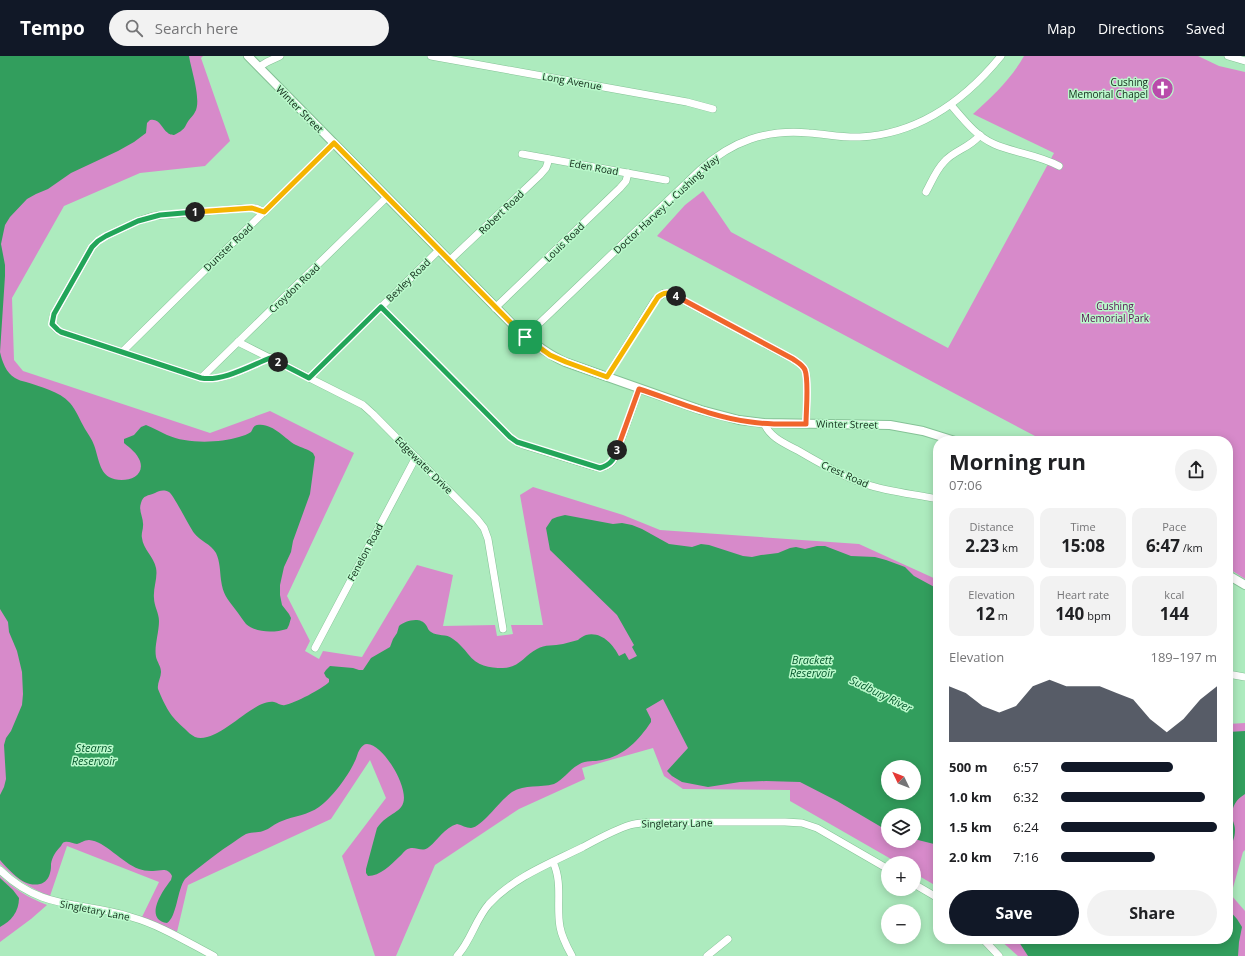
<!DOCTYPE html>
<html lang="en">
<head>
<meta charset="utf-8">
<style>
  body { margin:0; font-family:"Open Sans",sans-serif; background:#f2f2f2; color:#202124; height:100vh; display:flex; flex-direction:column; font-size:15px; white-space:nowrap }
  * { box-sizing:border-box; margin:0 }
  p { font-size:13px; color:#757577 }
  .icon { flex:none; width:22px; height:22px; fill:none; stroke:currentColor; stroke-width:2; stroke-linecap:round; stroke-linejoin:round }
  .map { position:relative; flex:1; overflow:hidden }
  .side { position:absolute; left:933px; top:380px; width:300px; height:508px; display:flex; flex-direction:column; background:#fff; border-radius:16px; box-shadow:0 2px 10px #0003 }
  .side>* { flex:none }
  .needle { width:26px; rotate:313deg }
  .controls { position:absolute; left:881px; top:704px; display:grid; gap:8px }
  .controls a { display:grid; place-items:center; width:40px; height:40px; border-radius:50%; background:#fff; box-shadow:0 2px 10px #0003; font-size:20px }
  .pin { position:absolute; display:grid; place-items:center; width:34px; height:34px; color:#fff; margin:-17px; border-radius:8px; box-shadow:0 2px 6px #0006 }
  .km { position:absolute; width:20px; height:20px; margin:-10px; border-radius:50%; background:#222; color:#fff; font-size:11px; line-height:20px; text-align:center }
  .round { display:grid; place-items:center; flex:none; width:42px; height:42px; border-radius:21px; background:#f2f2f2 }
  .overview { display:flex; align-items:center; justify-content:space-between; height:68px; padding:0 16px }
  h1 { font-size:22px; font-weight:700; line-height:30px }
  .figures { display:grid; grid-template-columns:repeat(3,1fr); gap:6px; height:68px; padding:4px 16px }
  .figures div { display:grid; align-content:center; border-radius:10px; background:#f2f2f2; text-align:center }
  .figures b { font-size:17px; font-weight:700 }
  .figures small { font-size:11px; font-weight:400 }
  .figures p { font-size:11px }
  .chart { height:112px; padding:8px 16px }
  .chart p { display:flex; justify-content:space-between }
  .chart svg { width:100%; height:72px; margin-top:4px; fill:#111827; opacity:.7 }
  .button { display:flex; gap:8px; margin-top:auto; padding:8px 16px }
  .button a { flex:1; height:46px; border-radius:24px; background:#111827; color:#fff; font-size:16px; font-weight:700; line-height:46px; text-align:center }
  .button a+a { background:#f2f2f2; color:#202124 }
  ul { padding:0 16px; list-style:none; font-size:13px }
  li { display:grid; grid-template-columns:64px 48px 1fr; align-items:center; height:30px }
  li i { height:10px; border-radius:5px; background:#111827 }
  header { display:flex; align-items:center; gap:24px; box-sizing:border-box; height:56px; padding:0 20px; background:#111827; color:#fff }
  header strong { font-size:19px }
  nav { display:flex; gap:22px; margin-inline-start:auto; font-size:14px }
  .search { width:280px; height:36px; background:#f2f2f2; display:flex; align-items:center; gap:10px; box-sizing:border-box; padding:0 14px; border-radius:22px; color:#757577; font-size:15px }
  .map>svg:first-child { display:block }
  .green { fill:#d78aca; fill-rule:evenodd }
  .water { fill:#329e5d; fill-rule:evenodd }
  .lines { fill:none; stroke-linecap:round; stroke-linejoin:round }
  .minor-casing { stroke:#85c296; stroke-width:8 }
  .major-casing { stroke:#85c296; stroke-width:10 }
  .minor { stroke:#fff; stroke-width:7 }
  .major { stroke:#fff; stroke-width:8 }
  .split-1-casing { stroke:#fff; stroke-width:8 }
  .split-2-casing { stroke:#fff; stroke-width:8 }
  .split-3-casing { stroke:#fff; stroke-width:8 }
  .split-4-casing { stroke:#fff; stroke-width:8 }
  .split-5-casing { stroke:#fff; stroke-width:8 }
  .split-1 { stroke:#f5b400; stroke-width:5 }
  .split-2 { stroke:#22a559; stroke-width:5 }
  .split-3 { stroke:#22a559; stroke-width:5 }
  .split-4 { stroke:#f0652b; stroke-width:5 }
  .split-5 { stroke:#f5b400; stroke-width:5 }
  .labels { text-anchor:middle; stroke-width:3; stroke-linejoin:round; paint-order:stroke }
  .street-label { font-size:10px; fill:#112a19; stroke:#baf9cb }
  .poi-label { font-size:10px; fill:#112a19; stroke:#baf9cb; text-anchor:end }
  .park-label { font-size:10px; fill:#5c0f54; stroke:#baf9cb }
  .water-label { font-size:11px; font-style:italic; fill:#03562b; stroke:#baf9cb }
</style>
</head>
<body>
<header>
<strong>Tempo</strong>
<div class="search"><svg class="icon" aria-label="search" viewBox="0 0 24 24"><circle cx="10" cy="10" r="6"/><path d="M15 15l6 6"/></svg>Search here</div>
<nav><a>Map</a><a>Directions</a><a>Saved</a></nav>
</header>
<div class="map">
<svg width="1245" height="900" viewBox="0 0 1245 900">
  <rect width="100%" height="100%" fill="#adebbe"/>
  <!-- green -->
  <g class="green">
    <path d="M0 0H203L201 2 230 85 205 110 140 117 64 150 12 242 14 304 23 315 210 377 270 355 354 397 287 540 310 585 305 595 319 603 323 595 362 601 417 509 453 519 443 570 495 569 497 580 513 578 511 569H543L520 439 533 431 623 459 660 474 859 488 938 524V831L914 817V807H898L790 745V734L683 733 664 720 653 692 582 712 585 723 519 753 435 809 396 900H375L342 800 386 742 370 704 331 763 188 829 177 876 142 861 159 826 67 790 50 840C31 833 15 822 0 808ZM888 711H914V737H888ZM888 759H914V785H888Z"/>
    <path d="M1024 0H1198L1219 10 1245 16V523L1228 512V385H1033L1035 380 657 180 685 149 703 135 731 176 948 292 1054 97 973 58C993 40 1011 23 1024 0Z"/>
    <polygon points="1245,667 1245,794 1243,796 1231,839 1245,855 1245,900 1018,900 999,883 1228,883 1228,668"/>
    <path d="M0 820C14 833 29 842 47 849L31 863 0 886Z"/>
  </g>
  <!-- water -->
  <g class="water">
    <path d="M0 0H189C191 13 202 45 195 56 194 59 191 61 189 64 188 65 187 67 186 69 184 74 178 77 174 79 173 79 168 78 168 77 161 72 160 62 150 64L147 67 146 77 134 86 118 95 71 117 48 133 36 138 27 143 10 161 5 169 1 188 5 209V220L0 296C2 305 6 317 15 322 18 324 22 325 26 326 41 331 59 335 70 347 76 354 80 364 85 373 88 378 92 383 94 389 98 399 99 415 109 421 121 428 146 423 140 405 137 397 130 392 124 387V383L134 379 141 371 146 369C154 372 160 376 167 379 187 388 219 387 239 381 243 380 248 378 251 376 253 373 253 370 257 369 272 366 285 383 296 389 302 392 308 393 313 397L315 401 310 438 293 485 291 496 284 511 280 529V539L282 549 289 558 291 562 289 569 287 573C274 577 256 577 246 568 242 563 239 558 235 553 227 542 223 539 221 524 220 516 220 505 216 497 211 488 200 485 194 477 189 470 173 438 169 436 163 433 159 435 155 437 148 440 143 439 141 447 138 455 144 462 143 470 143 474 141 478 142 482 143 493 154 501 156 512 158 522 153 532 154 542 154 550 159 557 159 565 159 577 154 590 156 601 157 606 161 610 161 616 161 622 157 627 158 633 166 652 170 660 185 673 188 676 191 679 195 681 214 688 244 655 262 648 265 647 270 645 274 646 278 647 281 650 285 649 295 647 322 633 329 626V623L326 621 324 617 326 614 330 610 353 612 359 614H363L371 602 390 591 393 583 397 577 399 570C405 565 420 560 426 569 428 572 428 574 431 576 438 581 446 577 453 583 459 587 464 593 468 598 477 610 489 612 503 612 519 612 525 599 537 593 545 588 554 590 563 588 568 587 573 585 578 584 580 582 583 580 586 579 601 575 613 588 619 600L625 597 629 604 637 600 632 591 634 589 617 559 550 494 546 472 552 463 557 461 565 459 613 468 622 467 632 469 642 473 669 488 692 491 701 488 709 489 743 500 752 501 761 499 778 497 790 492 796 491 805 493 817 490H825L851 500 875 501 886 504 905 511 914 520 938 533V789L914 783V759H888V775L837 745 800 726 766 725 740 726 708 731 682 726 672 720 667 715 688 692 663 643 646 653 651 663V666C639 684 624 700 602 704 593 706 585 704 578 709 569 714 563 724 554 728 540 732 525 728 512 736 500 744 482 771 471 772 466 772 462 769 457 768 444 772 439 783 429 791 421 798 415 788 406 794 403 796 402 799 399 801 391 809 380 820 368 820L366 817V813L377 772C391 752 413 759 400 725 396 714 380 688 367 688 364 688 362 690 360 693 357 697 357 702 354 707 348 720 331 743 319 751 308 759 294 760 282 765 275 767 270 773 263 775 257 777 252 776 246 778 240 781 236 785 231 788 220 795 211 802 201 810 196 814 190 818 185 823 177 834 177 861 167 867 143 863 163 834 171 824L172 820C167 810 159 816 151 815 147 815 142 814 139 813 122 807 105 785 89 784 84 784 81 787 77 788 73 788 69 785 65 786 63 786 62 788 61 790 56 795 52 801 51 808 51 811 51 814 50 817 49 822 45 827 40 828 24 832 10 815 0 804V739L4 731 6 723 4 689 6 682 11 675 22 649 23 638 22 616 17 595 9 576 8 566 0 553ZM888 711H914V737H888Z"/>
    <path d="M1245 675V738C1234 745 1231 752 1233 765 1234 768 1235 771 1235 774 1235 782 1232 788 1228 795V676Z"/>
    <path d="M0 822 13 834 19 842C19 856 11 865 0 871Z"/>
    <polygon points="1228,853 1237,863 1242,871 1239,886 1238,900 1028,900 1017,883 1228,883"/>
  </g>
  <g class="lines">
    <defs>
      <g id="minor">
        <polyline points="431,0 687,46 713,53"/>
        <polyline points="1228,0 1245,5"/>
        <polyline points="259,11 267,6 280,0"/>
        <path d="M951 49C964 64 976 80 994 88 1015 97 1039 99 1059 110"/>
        <polyline points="522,98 666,124"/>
        <path d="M926 136C931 127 936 114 944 106 954 94 970 92 980 79"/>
        <path d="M264 156 256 152H247L153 160 138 165 106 180 98 185 92 191 54 258C51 266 53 272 61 276L201 322C223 326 250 310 270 302"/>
        <polyline points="449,205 540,119 546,112 549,103"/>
        <path d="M381 251 510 381 517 386 523 389 595 411C604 412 611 409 615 401L639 333"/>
        <polyline points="495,252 620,132 626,125 628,117"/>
        <path d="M525 281 700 114C732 85 766 73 809 77 826 78 843 82 860 81 918 78 965 44 1001 0"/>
        <polyline points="238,286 363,349 373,358 477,463 484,472 488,483 503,573"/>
        <polyline points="122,296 334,87"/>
        <path d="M607 321 655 244 664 237H670L793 303C797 306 803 309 805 314 809 323 806 356 806 368"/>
        <polyline points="201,322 387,141"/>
        <polyline points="309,322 439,194"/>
        <path d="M764 367C770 382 786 388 799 395 821 408 842 420 865 428 889 436 914 438 938 443"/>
        <polyline points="315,592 416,401"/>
        <polyline points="1228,618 1245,621"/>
        <path d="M553 806C563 827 556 849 560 871 562 882 567 891 572 900"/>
        <path d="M0 814C42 855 80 845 131 861 160 869 187 886 214 900"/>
        <polyline points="914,828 938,842"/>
        <polyline points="983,883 999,900"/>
        <path d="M457 900C471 885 475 864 489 848 514 821 551 807 583 791 598 783 614 774 630 769 637 767 644 767 651 766H785L802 767 817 772 888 813"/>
        <polyline points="707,900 728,883"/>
      </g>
      <g id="major">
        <path d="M248 0 518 274C533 287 547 298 565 306L701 354 739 364 764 367 890 369 923 375 955 385"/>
        <polyline points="1228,519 1245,529"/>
      </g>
    </defs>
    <!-- minor casing -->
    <use href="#minor" class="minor-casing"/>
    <!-- major casing -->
    <use href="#major" class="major-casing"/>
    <!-- minor -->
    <use href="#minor" class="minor"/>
    <!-- major -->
    <use href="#major" class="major"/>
  </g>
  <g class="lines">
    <defs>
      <polyline id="split-1" points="195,156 252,152 264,156 334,87 525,281"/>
      <path id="split-2" d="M195 156 160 159 138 165 106 180 98 185 92 191 54 258 52 268 58 274 61 276 201 322C222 326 250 310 270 302L278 306"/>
      <path id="split-3" d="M278 306 309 322 381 251 510 381 517 386 600 412C610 409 614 404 617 394"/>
      <path id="split-4" d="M617 394 639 333C676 345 712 361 751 366 769 369 788 368 806 368 806 355 809 325 805 314 803 309 797 306 793 303L676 240"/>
      <path id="split-5" d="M525 281 550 299 566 306 607 321 658 241C664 236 668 236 676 240"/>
    </defs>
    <!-- split-1 casing -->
    <use href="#split-1" class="split-1-casing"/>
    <!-- split-2 casing -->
    <use href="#split-2" class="split-2-casing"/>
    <!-- split-3 casing -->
    <use href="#split-3" class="split-3-casing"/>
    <!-- split-4 casing -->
    <use href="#split-4" class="split-4-casing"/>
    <!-- split-5 casing -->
    <use href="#split-5" class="split-5-casing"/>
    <!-- split-1 -->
    <use href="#split-1" class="split-1"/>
    <!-- split-2 -->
    <use href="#split-2" class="split-2"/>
    <!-- split-3 -->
    <use href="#split-3" class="split-3"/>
    <!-- split-4 -->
    <use href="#split-4" class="split-4"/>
    <!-- split-5 -->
    <use href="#split-5" class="split-5"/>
  </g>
  <!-- icons -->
  <defs>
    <symbol id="church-disc" viewBox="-11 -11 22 22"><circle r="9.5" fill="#b94cab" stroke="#baf9cb"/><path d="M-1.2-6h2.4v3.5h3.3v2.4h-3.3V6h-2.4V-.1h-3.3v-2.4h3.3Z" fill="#fff"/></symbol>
  </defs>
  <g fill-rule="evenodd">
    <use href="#church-disc" x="1150" y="20" width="25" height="25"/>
  </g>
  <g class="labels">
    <!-- street labels -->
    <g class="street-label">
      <text transform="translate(572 25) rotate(10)" y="4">Long Avenue</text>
      <text transform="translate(300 53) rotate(45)" y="4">Winter Street</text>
      <text transform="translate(594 111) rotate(10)" y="4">Eden Road</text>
      <text transform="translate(666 148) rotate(-43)" y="4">Doctor Harvey L. Cushing Way</text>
      <text transform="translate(501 156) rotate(-44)" y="4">Robert Road</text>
      <text transform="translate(564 186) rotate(-44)" y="4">Louis Road</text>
      <text transform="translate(228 191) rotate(-44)" y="4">Dunster Road</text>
      <text transform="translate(408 224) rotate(-44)" y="4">Bexley Road</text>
      <text transform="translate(294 232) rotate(-44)" y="4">Croydon Road</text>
      <text transform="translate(847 368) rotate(1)" y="4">Winter Street</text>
      <text transform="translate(424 409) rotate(45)" y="4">Edgewater Drive</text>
      <text transform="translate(845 418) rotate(24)" y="4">Crest Road</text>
      <text transform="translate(365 496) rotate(-62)" y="4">Fenelon Road</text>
      <text transform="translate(677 767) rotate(-1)" y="4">Singletary Lane</text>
      <text transform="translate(95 854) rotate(11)" y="4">Singletary Lane</text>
    </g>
    <!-- poi labels -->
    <g class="poi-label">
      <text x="1148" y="30">Cushing<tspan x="1148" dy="12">Memorial Chapel</tspan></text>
    </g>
    <!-- park labels -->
    <g class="park-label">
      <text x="1115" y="254">Cushing<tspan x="1115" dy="12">Memorial Park</tspan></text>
    </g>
    <!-- water labels -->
    <g class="water-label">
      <text x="812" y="608">Brackett<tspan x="812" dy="13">Reservoir</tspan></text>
      <text transform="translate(881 638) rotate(26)" y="4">Sudbury River</text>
      <text x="94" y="696">Stearns<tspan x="94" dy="13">Reservoir</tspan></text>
    </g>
  </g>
</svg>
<div class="controls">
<a><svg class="needle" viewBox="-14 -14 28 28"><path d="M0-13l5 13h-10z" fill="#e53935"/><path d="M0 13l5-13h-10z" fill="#757577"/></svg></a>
<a><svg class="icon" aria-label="layers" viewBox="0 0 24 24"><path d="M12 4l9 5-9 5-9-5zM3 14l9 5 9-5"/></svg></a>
<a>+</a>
<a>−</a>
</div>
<div class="pin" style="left:525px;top:281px;background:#1e9e55"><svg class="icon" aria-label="arrive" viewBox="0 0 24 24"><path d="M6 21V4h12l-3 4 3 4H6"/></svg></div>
<b class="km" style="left:195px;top:156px">1</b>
<b class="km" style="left:278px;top:306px">2</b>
<b class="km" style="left:617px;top:394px">3</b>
<b class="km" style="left:676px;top:240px">4</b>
<section class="side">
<div class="overview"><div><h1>Morning run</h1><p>07:06</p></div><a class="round"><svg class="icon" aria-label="share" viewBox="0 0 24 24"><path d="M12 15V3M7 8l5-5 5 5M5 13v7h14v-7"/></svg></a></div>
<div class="figures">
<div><p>Distance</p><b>2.23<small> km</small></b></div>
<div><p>Time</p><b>15:08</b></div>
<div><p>Pace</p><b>6:47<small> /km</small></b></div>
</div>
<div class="figures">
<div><p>Elevation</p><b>12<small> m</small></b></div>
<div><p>Heart rate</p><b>140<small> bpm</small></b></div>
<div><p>kcal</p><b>144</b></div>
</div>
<div class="chart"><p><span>Elevation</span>189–197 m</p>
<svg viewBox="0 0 160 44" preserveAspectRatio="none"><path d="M0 44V10L10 14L20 22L30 26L40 22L50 10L60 6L70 10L80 10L90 10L100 14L110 18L120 30L130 38L140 30L150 18L160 10V44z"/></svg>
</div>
<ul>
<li><b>500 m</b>6:57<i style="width:72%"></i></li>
<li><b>1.0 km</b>6:32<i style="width:92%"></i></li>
<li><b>1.5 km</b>6:24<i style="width:100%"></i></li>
<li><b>2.0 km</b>7:16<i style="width:60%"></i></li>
</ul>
<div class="button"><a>Save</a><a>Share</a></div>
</section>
</div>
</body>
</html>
